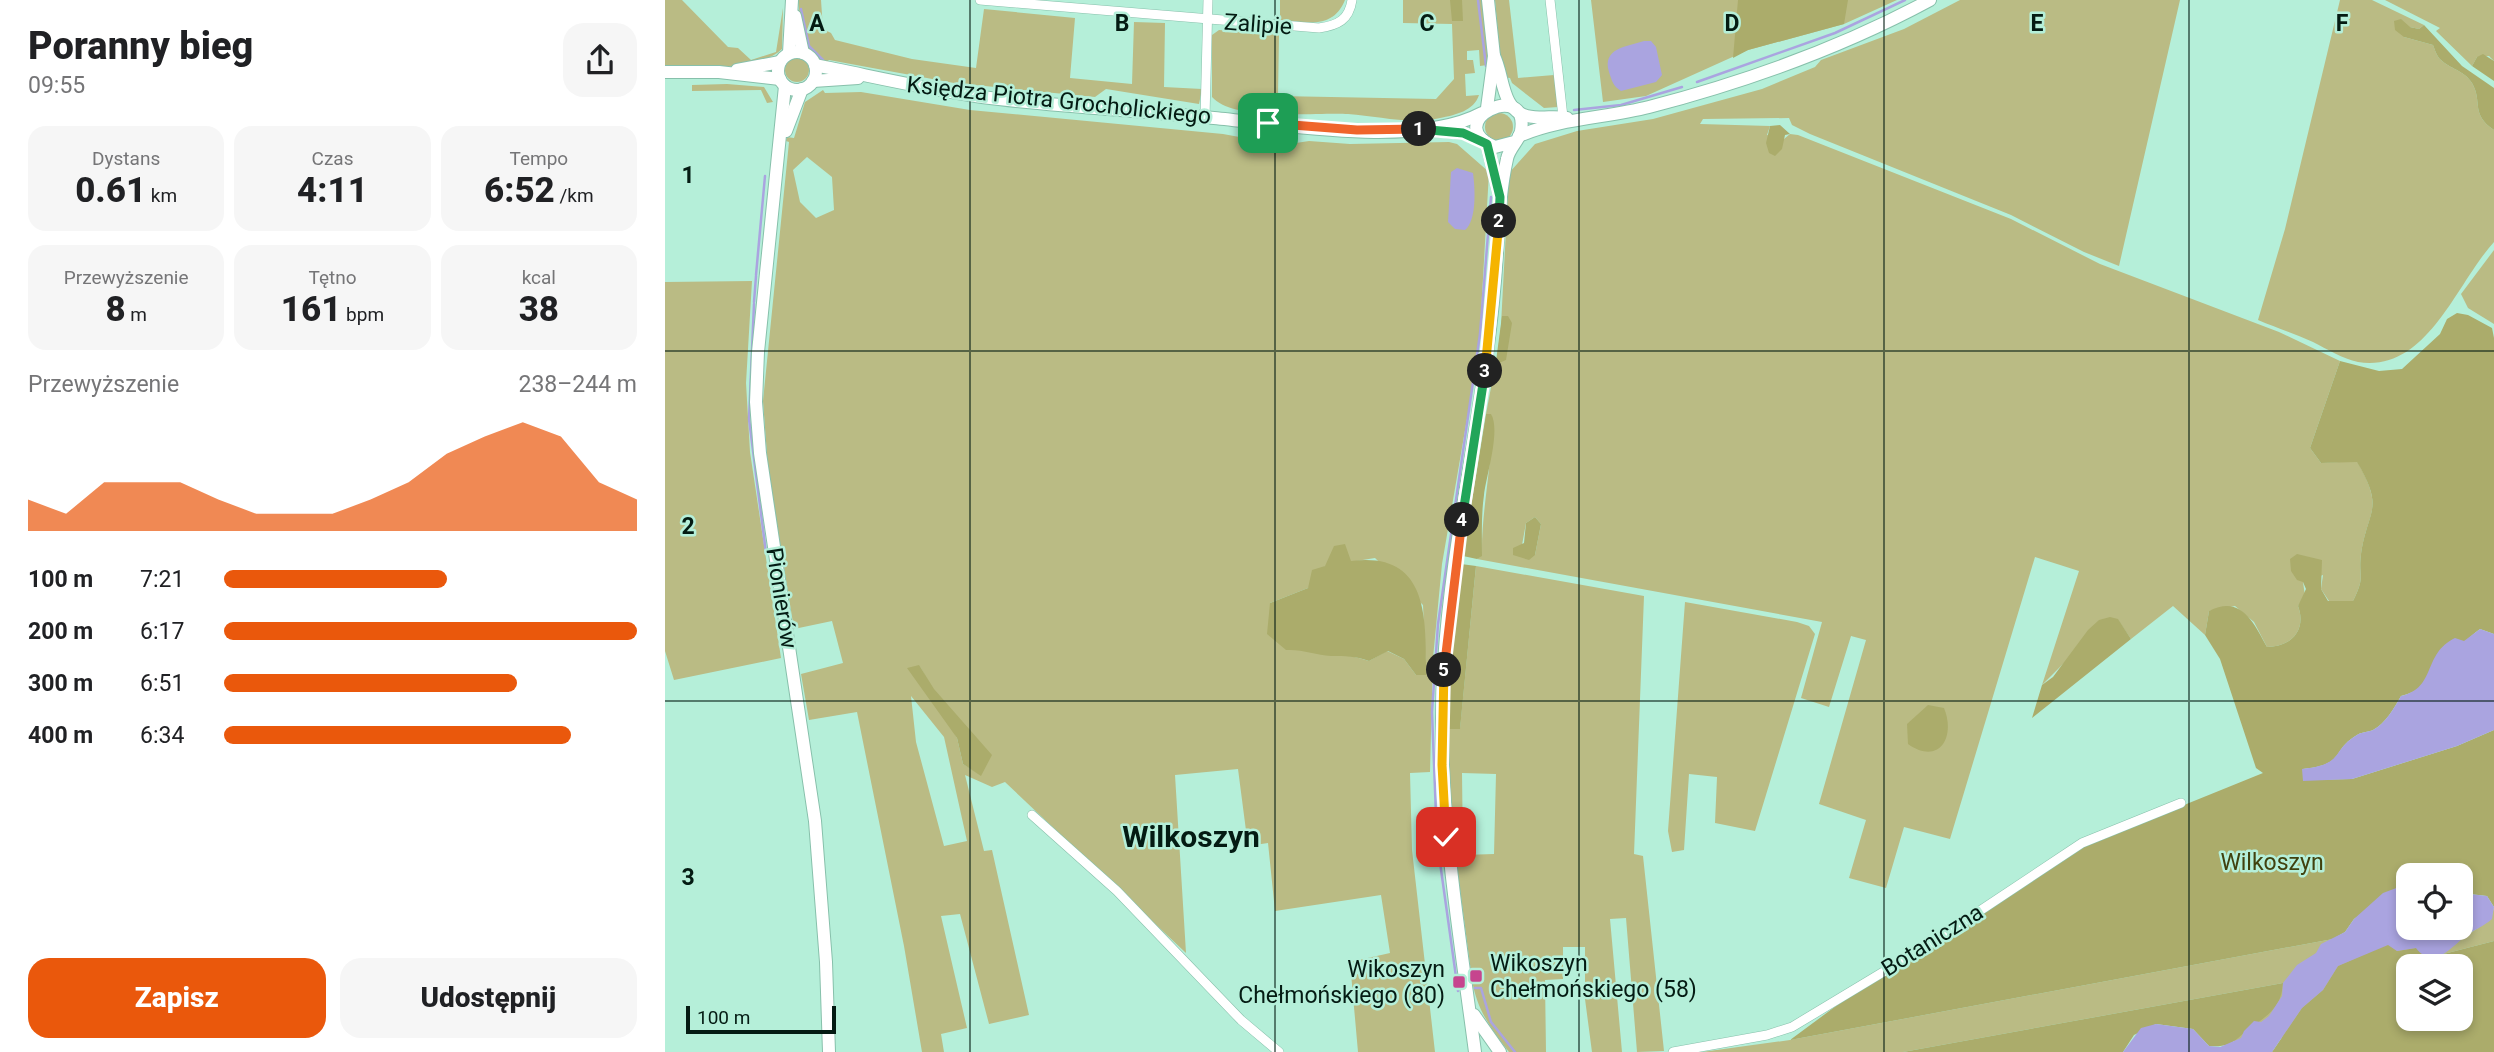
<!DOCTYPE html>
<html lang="pl">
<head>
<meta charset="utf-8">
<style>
  body { margin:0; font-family:Roboto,sans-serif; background:#f6f6f6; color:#202124; height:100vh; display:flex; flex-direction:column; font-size:26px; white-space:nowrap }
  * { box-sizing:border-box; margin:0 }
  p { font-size:23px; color:#757577 }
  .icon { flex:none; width:38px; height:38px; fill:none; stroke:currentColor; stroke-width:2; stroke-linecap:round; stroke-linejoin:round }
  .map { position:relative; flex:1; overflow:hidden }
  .sheet { display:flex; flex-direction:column; background:#fff; width:665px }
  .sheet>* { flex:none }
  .buttons { position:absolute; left:1731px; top:863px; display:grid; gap:14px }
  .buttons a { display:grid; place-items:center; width:77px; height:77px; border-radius:14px; background:#fff; box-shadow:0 4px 10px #0003; font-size:35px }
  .scale { position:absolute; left:21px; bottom:18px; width:150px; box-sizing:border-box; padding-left:7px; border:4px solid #041b13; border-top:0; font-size:19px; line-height:24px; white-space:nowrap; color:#041b13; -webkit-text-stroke:5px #b5efd9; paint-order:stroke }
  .pin { position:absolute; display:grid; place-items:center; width:60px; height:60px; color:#fff; margin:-30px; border-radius:14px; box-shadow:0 4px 10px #0006 }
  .km { position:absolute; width:35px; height:35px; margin:-18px; border-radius:50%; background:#222; color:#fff; font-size:19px; line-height:35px; text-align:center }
  .round { display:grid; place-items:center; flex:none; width:74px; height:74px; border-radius:21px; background:#f6f6f6 }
  .head { display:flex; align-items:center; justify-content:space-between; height:119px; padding:0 28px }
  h1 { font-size:38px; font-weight:800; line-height:52px }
  .stats { display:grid; grid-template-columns:repeat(3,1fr); gap:10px; height:119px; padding:7px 28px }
  .stats div { display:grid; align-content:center; border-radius:18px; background:#f6f6f6; text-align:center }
  .stats b { font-size:35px; font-weight:800 }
  .stats small { font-size:19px; font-weight:400 }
  .stats p { font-size:19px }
  .chart { height:196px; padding:14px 28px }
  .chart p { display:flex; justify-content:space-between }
  .chart svg { width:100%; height:126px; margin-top:7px; fill:#ea580c; opacity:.7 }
  .cta { display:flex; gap:14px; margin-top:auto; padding:14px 28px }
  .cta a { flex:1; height:80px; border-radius:21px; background:#ea580c; color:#fff; font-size:28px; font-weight:800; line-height:80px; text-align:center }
  .cta a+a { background:#f6f6f6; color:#202124 }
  ul { padding:0 28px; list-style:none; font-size:23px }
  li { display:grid; grid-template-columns:112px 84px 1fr; align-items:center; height:52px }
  li i { height:18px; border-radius:9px; background:#ea580c }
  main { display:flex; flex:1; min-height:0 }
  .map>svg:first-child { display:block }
  .green { fill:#babb84; fill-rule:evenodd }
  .forest { fill:#abac6b; fill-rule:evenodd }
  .water { fill:#aaa4e0 }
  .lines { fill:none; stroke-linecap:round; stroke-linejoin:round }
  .stream { stroke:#aaa4e0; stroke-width:2.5 }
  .street-casing { stroke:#87c0ab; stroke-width:10 }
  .secondary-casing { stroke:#87c0ab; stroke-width:14 }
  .street { stroke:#fff; stroke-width:9 }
  .secondary { stroke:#fff; stroke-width:12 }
  .split-1-casing { stroke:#fff; stroke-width:14 }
  .split-2-casing { stroke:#fff; stroke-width:14 }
  .split-3-casing { stroke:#fff; stroke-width:14 }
  .split-4-casing { stroke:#fff; stroke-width:14 }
  .split-5-casing { stroke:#fff; stroke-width:14 }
  .split-6-casing { stroke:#fff; stroke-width:14 }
  .split-1 { stroke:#f0652b; stroke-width:9 }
  .split-2 { stroke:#22a559; stroke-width:9 }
  .split-3 { stroke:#f5b400; stroke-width:9 }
  .split-4 { stroke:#22a559; stroke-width:9 }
  .split-5 { stroke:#f0652b; stroke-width:9 }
  .split-6 { stroke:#f5b400; stroke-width:9 }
  .grid { fill:none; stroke:#041b13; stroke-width:2; stroke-opacity:0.55 }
  .poi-dot { fill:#c6458e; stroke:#b5efd9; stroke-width:2.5 }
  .labels { text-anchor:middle; stroke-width:5; stroke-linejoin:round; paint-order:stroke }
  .street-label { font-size:23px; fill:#041b13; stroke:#b5efd9 }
  .park-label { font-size:23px; fill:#41410e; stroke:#b5efd9 }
  .poi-label { font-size:23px; fill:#041b13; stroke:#b5efd9; text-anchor:start }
  .district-label { font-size:30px; font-weight:bold; fill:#041b13; stroke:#b5efd9 }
  .grid-label { font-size:23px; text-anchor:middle; font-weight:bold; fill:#041b13; stroke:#b5efd9; stroke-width:5; stroke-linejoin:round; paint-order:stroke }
</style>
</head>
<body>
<main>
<section class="sheet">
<div class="head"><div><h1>Poranny bieg</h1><p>09:55</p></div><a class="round"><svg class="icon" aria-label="share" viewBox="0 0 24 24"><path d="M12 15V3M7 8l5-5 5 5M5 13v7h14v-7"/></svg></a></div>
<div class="stats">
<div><p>Dystans</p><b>0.61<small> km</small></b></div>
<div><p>Czas</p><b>4:11</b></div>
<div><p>Tempo</p><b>6:52<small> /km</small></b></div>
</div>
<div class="stats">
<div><p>Przewyższenie</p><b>8<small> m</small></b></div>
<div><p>Tętno</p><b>161<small> bpm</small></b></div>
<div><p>kcal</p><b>38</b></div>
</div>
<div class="chart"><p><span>Przewyższenie</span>238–244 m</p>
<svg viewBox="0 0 160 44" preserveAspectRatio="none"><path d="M0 44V33L10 38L20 27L30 27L40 27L50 33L60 38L70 38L80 38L90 33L100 27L110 17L120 11L130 6L140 11L150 27L160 33V44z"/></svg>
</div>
<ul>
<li><b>100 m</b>7:21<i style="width:54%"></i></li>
<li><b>200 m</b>6:17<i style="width:100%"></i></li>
<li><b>300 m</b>6:51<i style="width:71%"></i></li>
<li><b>400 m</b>6:34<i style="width:84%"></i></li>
</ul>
<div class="cta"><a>Zapisz</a><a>Udostępnij</a></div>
</section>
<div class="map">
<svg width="1829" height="1052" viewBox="0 0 1829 1052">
  <rect width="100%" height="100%" fill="#b5efd9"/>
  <!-- green -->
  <g class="green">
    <path d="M0 0H17L63 47 73 48 86 60 111 52 118 8 117 49C94 71 33 68 0 67Z"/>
    <path d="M133 0H156L158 29 166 33 170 40 247 59 311 68 319 9 410 18 405 78 467 84 469 22 500 23 499 87 537 89 534 104 441 89 430 97 289 83 164 60 160 63C136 54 136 22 133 0Z"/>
    <path d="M615 0H680C668 30 641 22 615 20Z"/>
    <path d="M738 0H818L825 59 822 65 815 66 814 50 802 51V60H808L810 73 800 74 801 96 814 95C809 111 790 115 775 118 745 125 713 116 683 114 652 112 569 122 547 97V35L554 30 614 35 613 96 771 99 789 79 787 24 738 23Z"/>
    <polygon points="830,0 844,0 853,78 889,75 893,107 879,108 847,83 845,78 837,77"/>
    <polygon points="926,0 1232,0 1179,24 1083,50 981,96 938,102"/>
    <path d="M1295 0H1515L1454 266 1419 252 1346 215 1145 134 1127 125 1124 118 1038 119 1035 124 1105 126 1102 135 1119 139 1125 134 1133 135 1346 219 1435 264 1614 332 1675 361 1645 448 1656 463 1692 461C1720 511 1703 508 1696 554 1693 578 1701 575 1688 601H1664L1656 589 1658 575 1638 582 1640 596 1633 606C1642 630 1626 647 1602 647L1589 622 1570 606 1544 611 1540 635 1508 606 1466 639 1453 620 1404 658 1377 685 1414 571 1370 557 1285 839 1239 827 1221 888 1184 878 1201 820 1154 804 1201 640 1186 636 1164 707 1136 698 1157 622 812 559 817 555C816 508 829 461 826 414H821L831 361 834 363 844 173 870 144 912 131 988 119 1097 89 1150 67 1156 60 1239 29ZM870 517 876 524 870 555 857 545 861 523Z"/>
    <path d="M1675 0H1707L1759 25 1754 29 1745 27 1739 37 1768 45C1770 50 1772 57 1776 60 1785 69 1799 70 1807 83 1818 102 1805 114 1829 130V242C1790 285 1762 373 1693 362 1678 359 1662 349 1648 342 1630 334 1612 328 1593 320L1620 229Z"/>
    <polygon points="1720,0 1829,0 1829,61 1824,56 1812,57 1807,66 1771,31 1775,28"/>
    <circle cx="132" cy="70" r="12"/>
    <polygon points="62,84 99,87 108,102 102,103 96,90 27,91 27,85"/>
    <path d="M158 90 160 93 196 92 305 110 558 134 618 145 644 141 685 144 784 142 792 144 824 172 814 349 777 564 768 658 765 772 745 773 747 850 770 1052H693L685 962 725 953 716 895 610 911 603 843 583 846 573 769 510 775 521 953 340 782 327 787 300 775 319 851 327 850 364 1015 324 1024 295 914 276 916 302 1028 276 1034 279 1052H257L239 946 192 712 144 720 136 674 178 663 167 621 129 629 103 468 98 401 124 142 121 141 122 137 129 138 140 102ZM142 157 167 177 169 210 151 218 135 202 128 170ZM710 558 758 605 761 675H751L739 659 722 651 704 661C682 653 659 655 636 649L605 603 643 588 660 566ZM254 665 316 775 298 764 292 738ZM246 696 279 737 302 841 279 846 251 742Z"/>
    <circle cx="834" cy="127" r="14"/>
    <polygon points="1829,250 1829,324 1803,308 1796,294"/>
    <polygon points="87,281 81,383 85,452 116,658 9,680 0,651 0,282"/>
    <path d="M811 566 979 596 969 854 978 856 999 1051 972 1052 961 918 945 919 957 1052H927L920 999V947H898V979L880 980 881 1052H844C826 1029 812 1010 807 980L814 979 813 971 806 972 787 829 782 729 795 728ZM797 773 831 774 829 854 798 855Z"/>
    <polygon points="1020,602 1132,622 1144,626 1150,634 1090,831 1050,823 1052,777 1024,774 1019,850 1007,852 1003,831"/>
    <path d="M1829 907V941L1767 957 1755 954 1614 1039 1607 1052 1528 1029 1618 983 1238 1052H1037L1125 1040 1668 939C1702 919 1763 930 1801 936L1826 919Z"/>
  </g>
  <!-- forest -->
  <g class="forest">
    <polygon points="785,0 797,0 798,21 787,21"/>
    <polygon points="1073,0 1183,0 1179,24 1083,50 1068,58"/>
    <path d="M1736 19 1745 27 1754 29 1759 25 1797 66 1829 88V130C1805 114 1818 102 1807 83 1799 70 1785 69 1776 60 1772 57 1770 50 1768 45L1739 37 1730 30 1729 21Z"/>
    <polygon points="1818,54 1829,61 1829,81 1807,66 1812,57"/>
    <polygon points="1115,125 1125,134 1120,135 1117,149 1110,156 1104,153 1101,143 1105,126"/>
    <path d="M1792 313 1803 315 1827 328 1829 338V634L1815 629C1788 648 1769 689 1736 696 1730 707 1720 724 1708 730 1703 732 1696 732 1692 735 1665 751 1682 764 1638 769V780L1687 779 1792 746 1829 730V907L1822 896 1796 893V875H1743V887H1734L1689 919 1680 932 1668 939 1125 1040 1171 1006 1418 846 1598 773 1591 768 1555 659 1540 635 1544 611C1576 594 1589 623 1602 647 1626 647 1642 630 1633 606L1641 589 1638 582 1632 580 1626 571 1625 559 1632 554 1657 560 1656 589 1663 601H1688C1701 575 1693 578 1696 554 1703 508 1720 510 1692 462L1656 463 1645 448 1675 361 1714 371 1737 369 1775 334 1782 319Z"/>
    <polygon points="837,316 843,316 847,323 841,360 834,363 831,361"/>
    <path d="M821 414H826C836 430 821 477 819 495 816 516 817 536 817 556L812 559 798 556Z"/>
    <polygon points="870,517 876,524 870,555 864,560 848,555 848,548 859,543 861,523"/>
    <path d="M680 544 686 561C764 551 761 618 761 675H751L739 659 723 651 704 661C689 656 681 656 666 656 651 655 637 649 621 650L602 634 605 603 643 588 647 570 660 566 669 546Z"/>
    <polygon points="796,564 811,566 795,729 782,729 784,676"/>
    <polygon points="1445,617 1453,619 1466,639 1367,718 1377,685 1388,677 1423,630 1434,620"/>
    <polygon points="254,665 269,689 327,755 316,776 298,764 292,738 242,668"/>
    <path d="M1263 705 1279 708C1291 737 1274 766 1243 744L1242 724Z"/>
    <path d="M1829 941V1052H1607L1637 1008 1658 990 1673 966 1723 944 1732 951 1751 948 1767 957ZM1743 966H1796V1018H1743Z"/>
    <path d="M1618 983C1617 1005 1605 1014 1588 1026 1570 1038 1570 1048 1544 1046L1528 1029 1491 1024 1469 1035 1458 1052H1238Z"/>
  </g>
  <!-- water -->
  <g class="water">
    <path d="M979 41H986L991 47 997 75 991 82 956 91C948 86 947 81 944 72 937 48 961 47 979 41Z"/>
    <path d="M792 168 808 173C810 188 812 220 800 230L790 229 783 222 786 172Z"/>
    <path d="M1815 629 1829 634V730L1792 746 1687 779 1638 781 1637 769C1681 764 1665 751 1692 735 1696 732 1703 732 1708 730 1720 724 1730 707 1736 696 1772 688 1757 654 1790 638L1799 641Z"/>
    <path d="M1734 887H1743V928H1796V893L1822 896 1829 907 1827 919C1819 926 1811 929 1803 934 1788 945 1769 972 1751 948L1732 951 1723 945 1673 966 1658 990 1637 1008 1607 1052H1458L1476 1028 1491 1024 1528 1029 1544 1046 1555 1047 1576 1038 1579 1031 1589 1021 1596 1022 1604 1016 1617 996 1618 983 1632 965 1651 953 1656 944 1680 932 1689 919 1718 893Z"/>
  </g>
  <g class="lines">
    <!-- stream -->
    <g class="stream">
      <polyline points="813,0 821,66"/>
      <polyline points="136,9 144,46 158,60"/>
      <polyline points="1032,82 1170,33 1240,0"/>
      <polyline points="909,110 956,105 1017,87"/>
      <polyline points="91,275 100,176"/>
      <polyline points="89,302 91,276"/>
      <polyline points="89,304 84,419 101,553"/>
      <polyline points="810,988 816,988 826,1022 850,1052"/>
      <polyline points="793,991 772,841 767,712 773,624 815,334 826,197"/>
    </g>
    <defs>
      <g id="street">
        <path d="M315 0 654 28C673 25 684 20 687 0"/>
        <polyline points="885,0 898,117"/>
        <polyline points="540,117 543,0"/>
        <polyline points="367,815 452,891 576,1020 614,1052"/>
        <polyline points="1008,1052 1102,1035 1127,1027 1268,942 1417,843 1516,803"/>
      </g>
      <g id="secondary">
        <polyline points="130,16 138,53"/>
        <circle cx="132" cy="71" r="19"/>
        <polyline points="124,53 127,0"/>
        <path d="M829 56C839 76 836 110 862 116 875 119 889 116 902 118"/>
        <path d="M150 65C206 76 260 89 317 97 394 107 472 110 549 118 622 125 752 148 817 113"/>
        <polyline points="72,70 115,62"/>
        <polyline points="0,72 54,72 115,79"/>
        <polyline points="148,81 193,78"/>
        <polyline points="120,86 93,352 91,402 95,453 150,821 161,962 164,1052"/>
        <polyline points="822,108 829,56 823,0"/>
        <polyline points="771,130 798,133 818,140"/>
        <polyline points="121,131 137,89"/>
        <path d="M854 136C895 118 941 118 984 107 1080 82 1178 47 1265 0"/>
        <polyline points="822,144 834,193"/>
        <polyline points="809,1015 835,1052"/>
        <path d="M810 1052C793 922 770 794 779 662 788 525 824 391 832 253 834 221 835 190 842 159 844 148 854 141 856 131 865 77 773 123 830 147L849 142"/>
      </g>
    </defs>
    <!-- street casing -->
    <use href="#street" class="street-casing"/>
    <!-- secondary casing -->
    <use href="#secondary" class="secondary-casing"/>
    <!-- street -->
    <use href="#street" class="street"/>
    <!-- secondary -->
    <use href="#secondary" class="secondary"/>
  </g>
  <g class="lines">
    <defs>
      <polyline id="split-1" points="603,123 692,130 754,129"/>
      <polyline id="split-2" points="754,129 798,133 822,144 835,197 834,221"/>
      <polyline id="split-3" points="820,371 834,221"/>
      <polyline id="split-4" points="797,520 820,371"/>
      <polyline id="split-5" points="779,670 797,520"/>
      <polyline id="split-6" points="779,670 777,765 781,837"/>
    </defs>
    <!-- split-1 casing -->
    <use href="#split-1" class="split-1-casing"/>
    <!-- split-2 casing -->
    <use href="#split-2" class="split-2-casing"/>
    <!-- split-3 casing -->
    <use href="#split-3" class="split-3-casing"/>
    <!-- split-4 casing -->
    <use href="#split-4" class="split-4-casing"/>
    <!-- split-5 casing -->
    <use href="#split-5" class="split-5-casing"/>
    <!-- split-6 casing -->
    <use href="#split-6" class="split-6-casing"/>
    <!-- split-1 -->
    <use href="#split-1" class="split-1"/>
    <!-- split-2 -->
    <use href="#split-2" class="split-2"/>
    <!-- split-3 -->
    <use href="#split-3" class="split-3"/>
    <!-- split-4 -->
    <use href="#split-4" class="split-4"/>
    <!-- split-5 -->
    <use href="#split-5" class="split-5"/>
    <!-- split-6 -->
    <use href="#split-6" class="split-6"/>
  </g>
  <!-- grid -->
  <path class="grid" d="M305 0V1052M610 0V1052M914 0V1052M1219 0V1052M1524 0V1052M0 351H1829M0 701H1829"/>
  <!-- markers -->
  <g class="poi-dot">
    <rect x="804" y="969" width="14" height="14" rx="3.5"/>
    <rect x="787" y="975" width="14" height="14" rx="3.5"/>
  </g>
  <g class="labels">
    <!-- street labels -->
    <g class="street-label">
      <text transform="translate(593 24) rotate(4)" y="8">Zalipie</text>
      <text transform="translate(394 100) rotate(6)" y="8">Księdza Piotra Grocholickiego</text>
      <text transform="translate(117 598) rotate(81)" y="8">Pionierów</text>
      <text transform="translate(1267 940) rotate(-32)" y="8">Botaniczna</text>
    </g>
    <!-- park labels -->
    <g class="park-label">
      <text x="1607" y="870">Wilkoszyn</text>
    </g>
    <!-- poi labels -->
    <g class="poi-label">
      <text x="825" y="971">Wikoszyn<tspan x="825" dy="26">Chełmońskiego (58)</tspan></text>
      <text x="780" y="977" text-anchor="end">Wikoszyn<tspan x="780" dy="26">Chełmońskiego (80)</tspan></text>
    </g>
    <!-- district labels -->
    <g class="district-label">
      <text x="526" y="847">Wilkoszyn</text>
    </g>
  </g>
  <g class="grid-label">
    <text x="152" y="31">A</text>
    <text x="457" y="31">B</text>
    <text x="762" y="31">C</text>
    <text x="1067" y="31">D</text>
    <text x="1372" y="31">E</text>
    <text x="1677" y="31">F</text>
    <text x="23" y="183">1</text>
    <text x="23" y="534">2</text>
    <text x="23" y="885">3</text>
  </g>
</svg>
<div class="buttons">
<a><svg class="icon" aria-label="locate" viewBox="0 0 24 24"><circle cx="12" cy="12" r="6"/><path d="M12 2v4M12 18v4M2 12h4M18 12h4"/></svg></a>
<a><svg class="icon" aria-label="layers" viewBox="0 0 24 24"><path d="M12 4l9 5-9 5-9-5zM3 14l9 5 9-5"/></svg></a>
</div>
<div class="scale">100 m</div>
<div class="pin" style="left:603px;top:123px;background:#1e9e55"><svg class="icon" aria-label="arrive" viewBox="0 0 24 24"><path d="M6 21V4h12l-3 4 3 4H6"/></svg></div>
<div class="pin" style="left:781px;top:837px;background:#d93025"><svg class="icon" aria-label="check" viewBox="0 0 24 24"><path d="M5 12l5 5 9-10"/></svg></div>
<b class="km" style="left:754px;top:129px">1</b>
<b class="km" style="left:834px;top:221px">2</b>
<b class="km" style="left:820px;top:371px">3</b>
<b class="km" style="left:797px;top:520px">4</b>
<b class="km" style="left:779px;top:670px">5</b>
</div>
</main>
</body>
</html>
